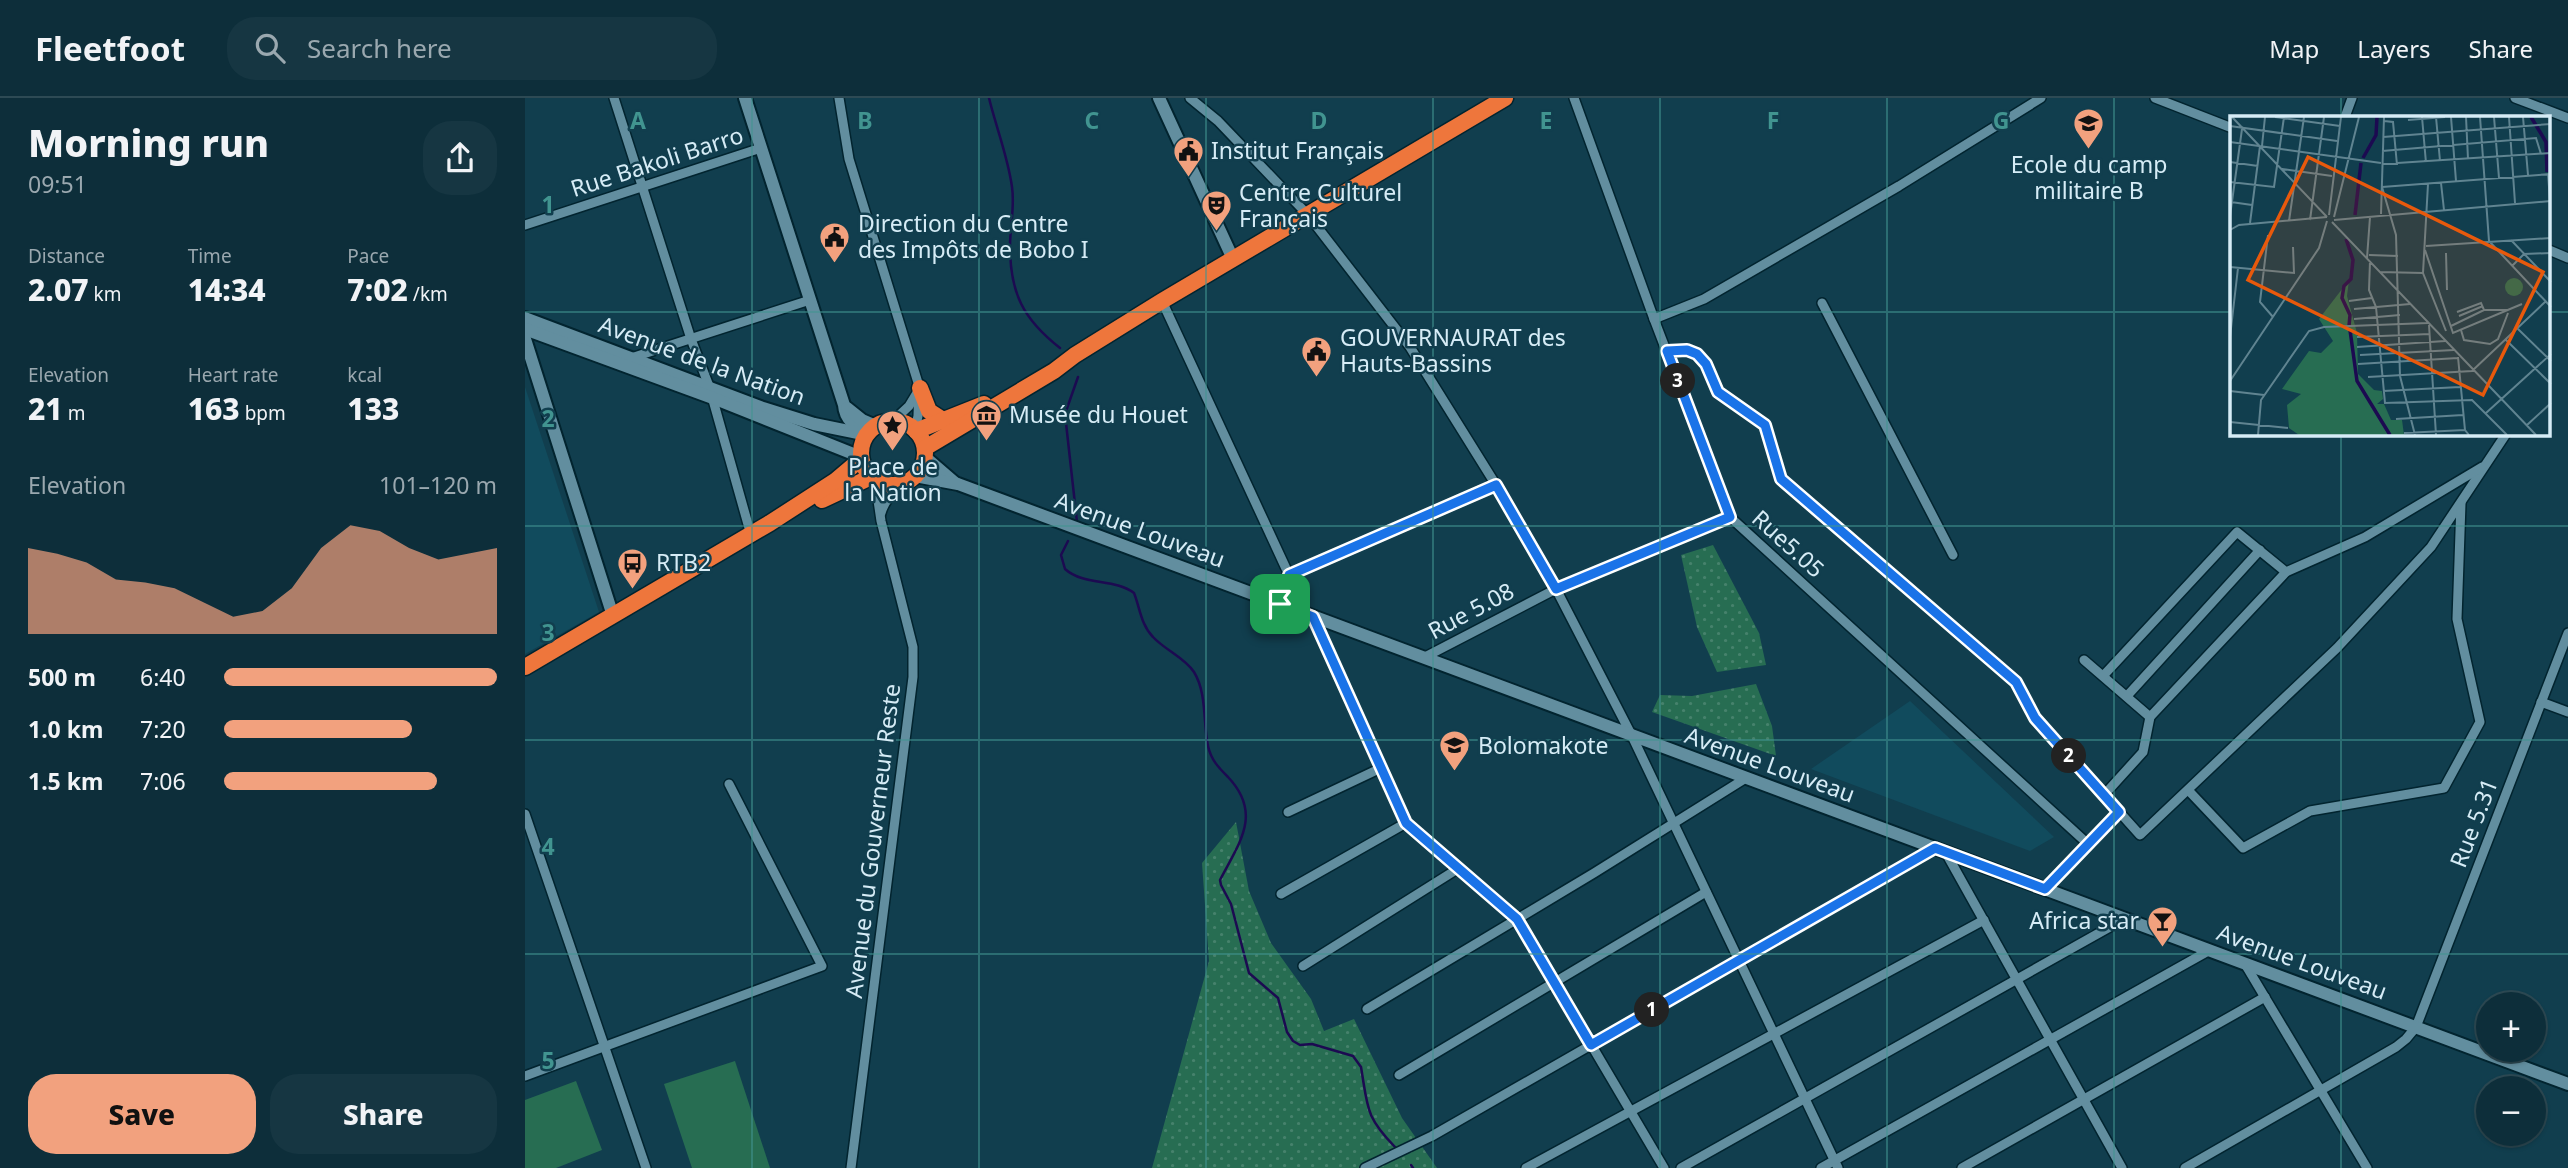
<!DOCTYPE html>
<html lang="en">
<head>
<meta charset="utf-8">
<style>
  body { margin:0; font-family:"Noto Sans",sans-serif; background:#163642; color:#f1f3f6; height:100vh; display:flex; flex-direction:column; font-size:26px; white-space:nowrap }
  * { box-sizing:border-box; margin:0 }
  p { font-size:23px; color:#9aa8af }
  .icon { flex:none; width:38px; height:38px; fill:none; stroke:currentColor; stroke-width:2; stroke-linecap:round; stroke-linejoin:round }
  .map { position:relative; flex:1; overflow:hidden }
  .drawer { display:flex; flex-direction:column; background:#0d2e3a; width:525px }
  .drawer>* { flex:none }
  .buttons { position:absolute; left:1951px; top:894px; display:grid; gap:14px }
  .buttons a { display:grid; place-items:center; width:70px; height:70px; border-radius:50%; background:#0d2e3a; box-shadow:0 2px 5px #0004,0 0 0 2px #2d4a54; font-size:35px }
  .pin { position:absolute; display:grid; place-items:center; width:60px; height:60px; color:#fff; margin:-30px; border-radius:14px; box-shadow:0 4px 10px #0006 }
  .km { position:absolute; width:35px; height:35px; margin:-18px; border-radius:50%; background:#222; color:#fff; font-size:19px; line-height:35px; text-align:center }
  .round { display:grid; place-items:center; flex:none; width:74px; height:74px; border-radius:28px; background:#163642 }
  .overview { display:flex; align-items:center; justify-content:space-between; height:119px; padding:0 28px }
  h1 { font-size:38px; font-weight:800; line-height:52px }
  .metrics { display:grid; grid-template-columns:repeat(3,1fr); gap:10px; height:119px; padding:7px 28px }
  .metrics div { display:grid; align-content:center }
  .metrics b { font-size:30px; font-weight:800 }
  .metrics small { font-size:19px; font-weight:400 }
  .metrics p { font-size:19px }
  .chart { height:196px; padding:14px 28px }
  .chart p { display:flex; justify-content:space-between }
  .chart svg { width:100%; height:126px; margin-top:7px; fill:#f2a17e; opacity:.7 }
  .cta { display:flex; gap:14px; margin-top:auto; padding:14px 28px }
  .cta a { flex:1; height:80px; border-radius:28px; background:#f2a17e; color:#111; font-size:28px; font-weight:800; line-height:80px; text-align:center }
  .cta a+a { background:#163642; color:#f1f3f6 }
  ul { padding:0 28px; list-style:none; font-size:23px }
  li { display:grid; grid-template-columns:112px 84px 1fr; align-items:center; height:52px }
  li i { height:18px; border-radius:9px; background:#f2a17e }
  header { display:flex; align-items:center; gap:42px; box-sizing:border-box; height:98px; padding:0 35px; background:#0d2e3a; border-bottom:2px solid #2d4a54 }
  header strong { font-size:33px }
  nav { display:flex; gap:38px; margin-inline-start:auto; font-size:24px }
  .search { width:490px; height:63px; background:#163642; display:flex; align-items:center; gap:18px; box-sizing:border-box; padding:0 24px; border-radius:28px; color:#9aa8af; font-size:26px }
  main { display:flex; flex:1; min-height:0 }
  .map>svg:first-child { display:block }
  .built { fill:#114b5d }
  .green { fill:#276d52 }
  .garden { fill:url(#garden-dots) }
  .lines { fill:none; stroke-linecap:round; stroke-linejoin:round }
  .stream { stroke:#1c0a51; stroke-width:2.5 }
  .street-casing { stroke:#02242f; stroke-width:12 }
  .secondary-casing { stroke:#02242f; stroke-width:16 }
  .highway-casing { stroke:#02242f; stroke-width:19 }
  .street { stroke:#628e9f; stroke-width:9 }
  .secondary { stroke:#628e9f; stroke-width:12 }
  .highway { stroke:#ee763c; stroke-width:16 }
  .route-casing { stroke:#fff; stroke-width:14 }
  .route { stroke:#1a73e8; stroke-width:9 }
  .grid { fill:none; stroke:#419490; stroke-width:2; stroke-opacity:0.55 }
  .labels { text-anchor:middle; stroke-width:5; stroke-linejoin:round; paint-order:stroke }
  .poi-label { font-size:23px; fill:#d6ecf6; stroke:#113e4e; text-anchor:start }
  .street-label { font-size:23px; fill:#d6ecf6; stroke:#113e4e }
  .inset-river { fill:none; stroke:#1c0a51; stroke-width:3.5 }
  .inset-road { fill:none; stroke:#608491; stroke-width:2 }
  .view { fill:#e8590c; fill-opacity:0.15; stroke:#e8590c; stroke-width:3.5 }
  .inset-edge { fill:none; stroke:#d6ecf6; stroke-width:3.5 }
  .grid-label { font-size:23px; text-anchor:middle; font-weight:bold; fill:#419490; stroke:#113e4e; stroke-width:5; stroke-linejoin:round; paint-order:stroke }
</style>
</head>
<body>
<header>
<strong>Fleetfoot</strong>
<div class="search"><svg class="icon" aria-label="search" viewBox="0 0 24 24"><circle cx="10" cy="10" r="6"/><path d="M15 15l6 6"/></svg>Search here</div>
<nav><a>Map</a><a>Layers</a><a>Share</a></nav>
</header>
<main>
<section class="drawer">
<div class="overview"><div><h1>Morning run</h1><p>09:51</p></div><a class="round"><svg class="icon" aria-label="share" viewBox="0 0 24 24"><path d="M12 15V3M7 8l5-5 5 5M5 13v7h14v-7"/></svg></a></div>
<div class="metrics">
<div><p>Distance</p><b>2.07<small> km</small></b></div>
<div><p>Time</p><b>14:34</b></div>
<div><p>Pace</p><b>7:02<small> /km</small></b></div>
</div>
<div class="metrics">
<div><p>Elevation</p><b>21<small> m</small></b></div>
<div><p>Heart rate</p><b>163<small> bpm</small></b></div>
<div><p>kcal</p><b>133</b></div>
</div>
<div class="chart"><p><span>Elevation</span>101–120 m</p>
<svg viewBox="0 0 160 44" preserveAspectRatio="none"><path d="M0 44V14L10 16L20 19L30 25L40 26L50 28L60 33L70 38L80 36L90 28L100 14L110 6L120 8L130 14L140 18L150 16L160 14V44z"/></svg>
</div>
<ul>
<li><b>500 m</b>6:40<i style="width:100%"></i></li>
<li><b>1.0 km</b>7:20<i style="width:69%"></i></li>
<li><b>1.5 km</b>7:06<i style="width:78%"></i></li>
</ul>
<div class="cta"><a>Save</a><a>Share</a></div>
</section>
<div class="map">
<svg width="2043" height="1070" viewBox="0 0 2043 1070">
  <defs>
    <pattern id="garden-dots" width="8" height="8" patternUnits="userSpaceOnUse" patternTransform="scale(1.75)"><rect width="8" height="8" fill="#276d52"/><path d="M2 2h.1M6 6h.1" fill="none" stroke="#46826c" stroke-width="1.8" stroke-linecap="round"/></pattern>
  </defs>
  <rect width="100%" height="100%" fill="#113e4e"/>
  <!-- built -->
  <g class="built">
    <polygon points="0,289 74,514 0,556"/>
    <polygon points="1385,603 1529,739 1505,753 1286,671"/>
  </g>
  <!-- green -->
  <g class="green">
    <polygon points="210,963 245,1070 167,1070 139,986"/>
    <polygon points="51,983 77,1052 31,1070 0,1070 0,1002"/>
  </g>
  <!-- garden -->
  <g class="garden">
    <polygon points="1188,447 1234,535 1241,567 1192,574 1172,529 1156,457"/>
    <polygon points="1231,586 1247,628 1251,658 1127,614 1135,597 1167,598"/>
    <polygon points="711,724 724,793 746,845 786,901 799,933 829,921 877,1020 912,1070 627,1070 684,863 677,765"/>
  </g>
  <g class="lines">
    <!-- stream -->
    <g class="stream">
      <path d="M464 0C471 29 483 59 487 89 490 109 485 128 485 148 485 195 498 221 535 250"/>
      <polyline points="552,424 540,316 553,279"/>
      <path d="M543 443 536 457 540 471C559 488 589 480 609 495 615 510 616 527 628 539 640 552 660 560 669 574 682 595 678 625 683 648 686 662 694 670 703 679 738 716 714 745 695 782L696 787 706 806 724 875 753 900 762 934 768 943 775 947 787 946 828 958 836 969C843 1010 840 1018 870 1049"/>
      <polyline points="886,1067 888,1070"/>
    </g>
    <defs>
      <g id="street">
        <polyline points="89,0 166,241 184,288 226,437"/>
        <polyline points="314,0 324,61 394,288 393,318 390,332"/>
        <polyline points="665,0 693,23 783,117 885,249 971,387 1031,491 1107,638 1313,1070"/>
        <polyline points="1049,0 1129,221 1205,419 1563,746"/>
        <polyline points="1630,0 1707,30"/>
        <polyline points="1990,0 2043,20"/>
        <polyline points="1820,19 1827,0"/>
        <polyline points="0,127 236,50"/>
        <polyline points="2024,152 2043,160"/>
        <polyline points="637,203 764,477 755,506"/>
        <polyline points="1297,205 1428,457"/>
        <polyline points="1129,221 1179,201 1374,88 1516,0"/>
        <polyline points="1142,253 1162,252 1177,260 1193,294 1240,327 1256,381 1491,584 1510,620 1615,737 1812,550 1906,449 1981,336"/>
        <polyline points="106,260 285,202"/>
        <polyline points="368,323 384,308 393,293"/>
        <path d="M356 415C360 401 369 394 380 385"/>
        <polyline points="764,477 971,387"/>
        <polyline points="788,519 881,725 992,821 1139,1070"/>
        <polyline points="898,560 1031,491 1205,419"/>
        <polyline points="1559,562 1625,619"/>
        <polyline points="1578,578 1712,434 1761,474"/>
        <polyline points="1602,598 1735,452"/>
        <polyline points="2016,604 2043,614"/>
        <polyline points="1663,692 1718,750 1785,713 1919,690 1955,624 1932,521 1936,405"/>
        <polyline points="1579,697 1618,654 1625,619 1761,474 1840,439 1957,369"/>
        <polyline points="763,714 856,670"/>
        <polyline points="0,716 121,1070"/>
        <polyline points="1421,755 1597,1070"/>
        <polyline points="1520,791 1594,714"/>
        <polyline points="756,796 881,725"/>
        <polyline points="1720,866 1842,1070"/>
        <polyline points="778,868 934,770"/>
        <polyline points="842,911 1069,775 1221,680"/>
        <polyline points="874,977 1181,794"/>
        <polyline points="0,978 297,868 204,686"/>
        <polyline points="326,1070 388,579 388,549 356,423 350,382"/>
        <polyline points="840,1070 907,1038 1410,750"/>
        <polyline points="1001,1070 1459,822"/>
        <polyline points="1156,1070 1599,821"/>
        <polyline points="1296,1070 1685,852"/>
        <polyline points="1437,1070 1740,899"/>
        <polyline points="1660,1070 1871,949 1881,941 1891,929 2043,535"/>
      </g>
      <g id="secondary">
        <path d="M220 0 319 307C320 322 330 328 343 335"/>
        <polyline points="634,0 708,161"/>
        <polyline points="0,220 238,310 289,326 338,336"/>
        <polyline points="0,231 188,300 336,359"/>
        <polyline points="0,241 88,518"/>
        <polyline points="322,310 337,322 351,328"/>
        <polyline points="400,359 429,384"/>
        <polyline points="390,378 433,386 2043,986"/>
      </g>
      <g id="highway">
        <polyline points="395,290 404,313 418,322"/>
        <circle cx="368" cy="355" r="32"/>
        <polyline points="391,333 459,306"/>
        <polyline points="400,350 529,273 550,257 637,203 980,0"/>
        <polyline points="297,402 346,379"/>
        <polyline points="0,569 245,425 310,383 336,361"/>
      </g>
    </defs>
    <!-- street casing -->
    <use href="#street" class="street-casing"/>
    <!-- secondary casing -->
    <use href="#secondary" class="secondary-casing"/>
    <!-- highway casing -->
    <use href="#highway" class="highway-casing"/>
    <!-- street -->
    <use href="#street" class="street"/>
    <!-- secondary -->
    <use href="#secondary" class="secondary"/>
    <!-- highway -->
    <use href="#highway" class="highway"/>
  </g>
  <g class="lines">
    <defs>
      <polygon id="route" points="1162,252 1172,256 1181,266 1193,294 1240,327 1256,381 1491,584 1510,620 1594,714 1520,791 1410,750 1066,947 992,821 881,725 788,519 755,506 764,477 971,387 1031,491 1205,419 1142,253"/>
    </defs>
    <!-- route casing -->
    <use href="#route" class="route-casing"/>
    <!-- route -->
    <use href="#route" class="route"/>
  </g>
  <!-- grid -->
  <path class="grid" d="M227 0V1070M454 0V1070M681 0V1070M908 0V1070M1135 0V1070M1362 0V1070M1589 0V1070M1816 0V19M0 214H1707M2024 214H2043M1816 336V1070M0 428H2043M0 642H2043M0 856H2043"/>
  <!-- icons -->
  <defs>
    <symbol id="school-pin" viewBox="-11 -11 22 30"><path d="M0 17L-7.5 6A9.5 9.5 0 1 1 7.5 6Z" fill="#f2a17e" stroke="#113e4e"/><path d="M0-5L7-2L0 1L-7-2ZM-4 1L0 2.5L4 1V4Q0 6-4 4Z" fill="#111"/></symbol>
    <symbol id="civic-pin" viewBox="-11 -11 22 30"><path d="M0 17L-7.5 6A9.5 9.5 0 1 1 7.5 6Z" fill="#f2a17e" stroke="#113e4e"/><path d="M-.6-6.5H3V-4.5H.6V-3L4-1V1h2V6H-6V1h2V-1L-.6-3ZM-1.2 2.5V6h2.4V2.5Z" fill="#111"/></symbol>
    <symbol id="theatre-pin" viewBox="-11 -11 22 30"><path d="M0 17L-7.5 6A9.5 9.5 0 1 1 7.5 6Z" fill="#f2a17e" stroke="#113e4e"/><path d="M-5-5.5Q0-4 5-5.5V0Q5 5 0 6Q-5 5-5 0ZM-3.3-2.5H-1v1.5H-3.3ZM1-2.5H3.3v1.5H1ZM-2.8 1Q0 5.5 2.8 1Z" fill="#111"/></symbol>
    <symbol id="museum-pin" viewBox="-11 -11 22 30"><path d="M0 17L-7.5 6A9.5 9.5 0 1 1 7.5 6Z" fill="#f2a17e" stroke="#113e4e"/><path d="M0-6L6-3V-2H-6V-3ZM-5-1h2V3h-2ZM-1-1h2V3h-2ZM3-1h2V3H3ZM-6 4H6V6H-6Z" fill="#111"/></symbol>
    <symbol id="sight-pin" viewBox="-11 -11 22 30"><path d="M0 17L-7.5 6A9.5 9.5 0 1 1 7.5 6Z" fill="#f2a17e" stroke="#113e4e"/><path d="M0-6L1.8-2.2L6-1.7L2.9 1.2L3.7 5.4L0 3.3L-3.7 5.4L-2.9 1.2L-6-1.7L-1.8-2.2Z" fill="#111"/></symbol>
    <symbol id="bus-pin" viewBox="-11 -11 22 30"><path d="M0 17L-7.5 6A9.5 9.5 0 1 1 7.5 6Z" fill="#f2a17e" stroke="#113e4e"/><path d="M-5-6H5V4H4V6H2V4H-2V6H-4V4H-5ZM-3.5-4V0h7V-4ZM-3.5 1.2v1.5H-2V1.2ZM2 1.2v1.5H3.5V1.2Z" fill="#111"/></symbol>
    <symbol id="bar-pin" viewBox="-11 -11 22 30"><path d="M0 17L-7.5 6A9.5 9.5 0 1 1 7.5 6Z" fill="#f2a17e" stroke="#113e4e"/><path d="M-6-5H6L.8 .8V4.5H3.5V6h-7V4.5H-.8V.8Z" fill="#111"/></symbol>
  </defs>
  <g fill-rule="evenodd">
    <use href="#school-pin" x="1546" y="8" width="35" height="47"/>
    <use href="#civic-pin" x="646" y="36" width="35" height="47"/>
    <use href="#theatre-pin" x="674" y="90" width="35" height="47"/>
    <use href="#civic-pin" x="292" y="122" width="35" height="47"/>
    <use href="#civic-pin" x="774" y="236" width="35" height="47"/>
    <use href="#museum-pin" x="444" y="300" width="35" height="47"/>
    <use href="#sight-pin" x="350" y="310" width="35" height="47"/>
    <use href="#bus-pin" x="90" y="448" width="35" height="47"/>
    <use href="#school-pin" x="912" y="630" width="35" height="47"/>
    <use href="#bar-pin" x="1620" y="806" width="35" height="47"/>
  </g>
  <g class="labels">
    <!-- poi labels -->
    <g class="poi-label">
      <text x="686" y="61">Institut Français</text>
      <text x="1564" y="75" text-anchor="middle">Ecole du camp<tspan x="1564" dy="26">militaire B</tspan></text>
      <text x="714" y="103">Centre Culturel<tspan x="714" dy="26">Français</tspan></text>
      <text x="333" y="134">Direction du Centre<tspan x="333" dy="26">des Impôts de Bobo I</tspan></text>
      <text x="815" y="248">GOUVERNAURAT des<tspan x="815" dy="26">Hauts-Bassins</tspan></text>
      <text x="484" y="325">Musée du Houet</text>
      <text x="368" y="377" text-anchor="middle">Place de<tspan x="368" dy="26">la Nation</tspan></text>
      <text x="131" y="473">RTB2</text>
      <text x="953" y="656">Bolomakote</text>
      <text x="1614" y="831" text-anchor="end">Africa star</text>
    </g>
    <!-- street labels -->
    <g class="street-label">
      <text transform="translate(132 64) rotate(-18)" y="8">Rue Bakoli Barro</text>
      <text transform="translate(177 263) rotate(20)" y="8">Avenue de la Nation</text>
      <text transform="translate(615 432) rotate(20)" y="8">Avenue Louveau</text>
      <text transform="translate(1263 446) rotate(42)" y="8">Rue5.05</text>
      <text transform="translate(946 513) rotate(-28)" y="8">Rue 5.08</text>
      <text transform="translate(1245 667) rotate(20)" y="8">Avenue Louveau</text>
      <text transform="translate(1949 725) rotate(-69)" y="8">Rue 5.31</text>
      <text transform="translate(348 743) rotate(-83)" y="8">Avenue du Gouverneur Reste</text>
      <text transform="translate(1777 864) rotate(20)" y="8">Avenue Louveau</text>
    </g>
  </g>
  <!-- overview -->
  <g transform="translate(1705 18)">
    <rect width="320" height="320" fill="#113e4e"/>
    <path d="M275 171a9 9 0 1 1 18 0a9 9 0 1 1-18 0Z" fill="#276d52"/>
    <path d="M119 164 117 180 127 217 128 258 144 274 152 275 153 283 147 288H154L161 304H172L174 319H69L59 312 57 289 71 278 52 273 79 235 91 237 103 225 89 203Z" fill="#276d52"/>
    <path class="inset-river" d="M301 1 316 26 317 56M133 42 146 19 147 1M125 99 131 47M116 123 123 144 121 163 114 170 112 182 120 199 119 210M120 214 127 265 160 319"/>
    <path class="inset-road" d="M2 1 97 101M45 1 110 10M192 1 196 47M206 1 210 45M221 1 226 65M236 1 238 43M250 1 259 125 321 191M264 1 269 62M279 1 285 87M293 1 298 59M178 4 215 1M154 5 163 6 167 49M0 10 107 25M153 21 321 8M0 26 151 47M32 30 35 1M152 35 306 22 311 38M0 46 28 50M152 48 321 37M52 53 102 60M318 58 320 84M0 66 44 71 54 1M211 67 214 94M198 68 193 157 216 215M152 71 166 119 170 260 185 319M152 71 321 58M1 86 22 89M151 98 154 1M99 99 111 1M0 100 12 13M104 101 129 1M80 104 94 1M104 104 321 85M59 105 74 1M102 106 306 319M20 107 30 30M0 114 9 109 97 101M38 119 30 186 43 201M281 124 321 166M196 130 321 122M195 134 223 217 292 188M216 137 217 174M139 139 168 140M137 142 140 101M140 145 139 174 146 191 155 287 242 284 277 319M282 150 294 138 321 137M0 151 64 157 63 131M150 156 193 157M119 185 142 182M124 193 180 188M227 196 251 187 254 194M229 200 253 190M124 203 170 199M199 209 206 319M221 210 254 194H279M288 213 321 245M231 214 234 224 260 228 268 223 278 197M0 221 8 152M127 221 200 218M276 224 321 268M127 231 215 225M130 239 224 234M228 241 235 314 239 319M128 248 228 242M138 261 242 255 315 186M0 265 89 132 97 105M0 275 34 279M153 275 230 271M256 297 321 238M166 303 233 299M0 306 58 312M297 309 321 287M174 317 235 314M28 319 31 284 79 215 94 211 198 207"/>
    <path class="view" d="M78 41 313 156 253 279 18 164Z"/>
    <rect width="320" height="320" class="inset-edge"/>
  </g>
  <g class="grid-label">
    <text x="113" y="31">A</text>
    <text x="340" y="31">B</text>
    <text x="567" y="31">C</text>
    <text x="794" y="31">D</text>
    <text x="1021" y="31">E</text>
    <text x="1248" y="31">F</text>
    <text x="1476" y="31">G</text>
    <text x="23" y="115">1</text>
    <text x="23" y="329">2</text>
    <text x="23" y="543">3</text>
    <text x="23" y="757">4</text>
    <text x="23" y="971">5</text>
  </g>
</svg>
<div class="buttons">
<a>+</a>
<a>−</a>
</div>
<div class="pin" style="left:755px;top:506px;background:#1e9e55"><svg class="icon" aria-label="arrive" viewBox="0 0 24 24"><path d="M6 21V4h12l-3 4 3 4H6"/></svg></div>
<b class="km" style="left:1127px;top:912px">1</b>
<b class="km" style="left:1544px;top:658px">2</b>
<b class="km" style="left:1153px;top:283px">3</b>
</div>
</main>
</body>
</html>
